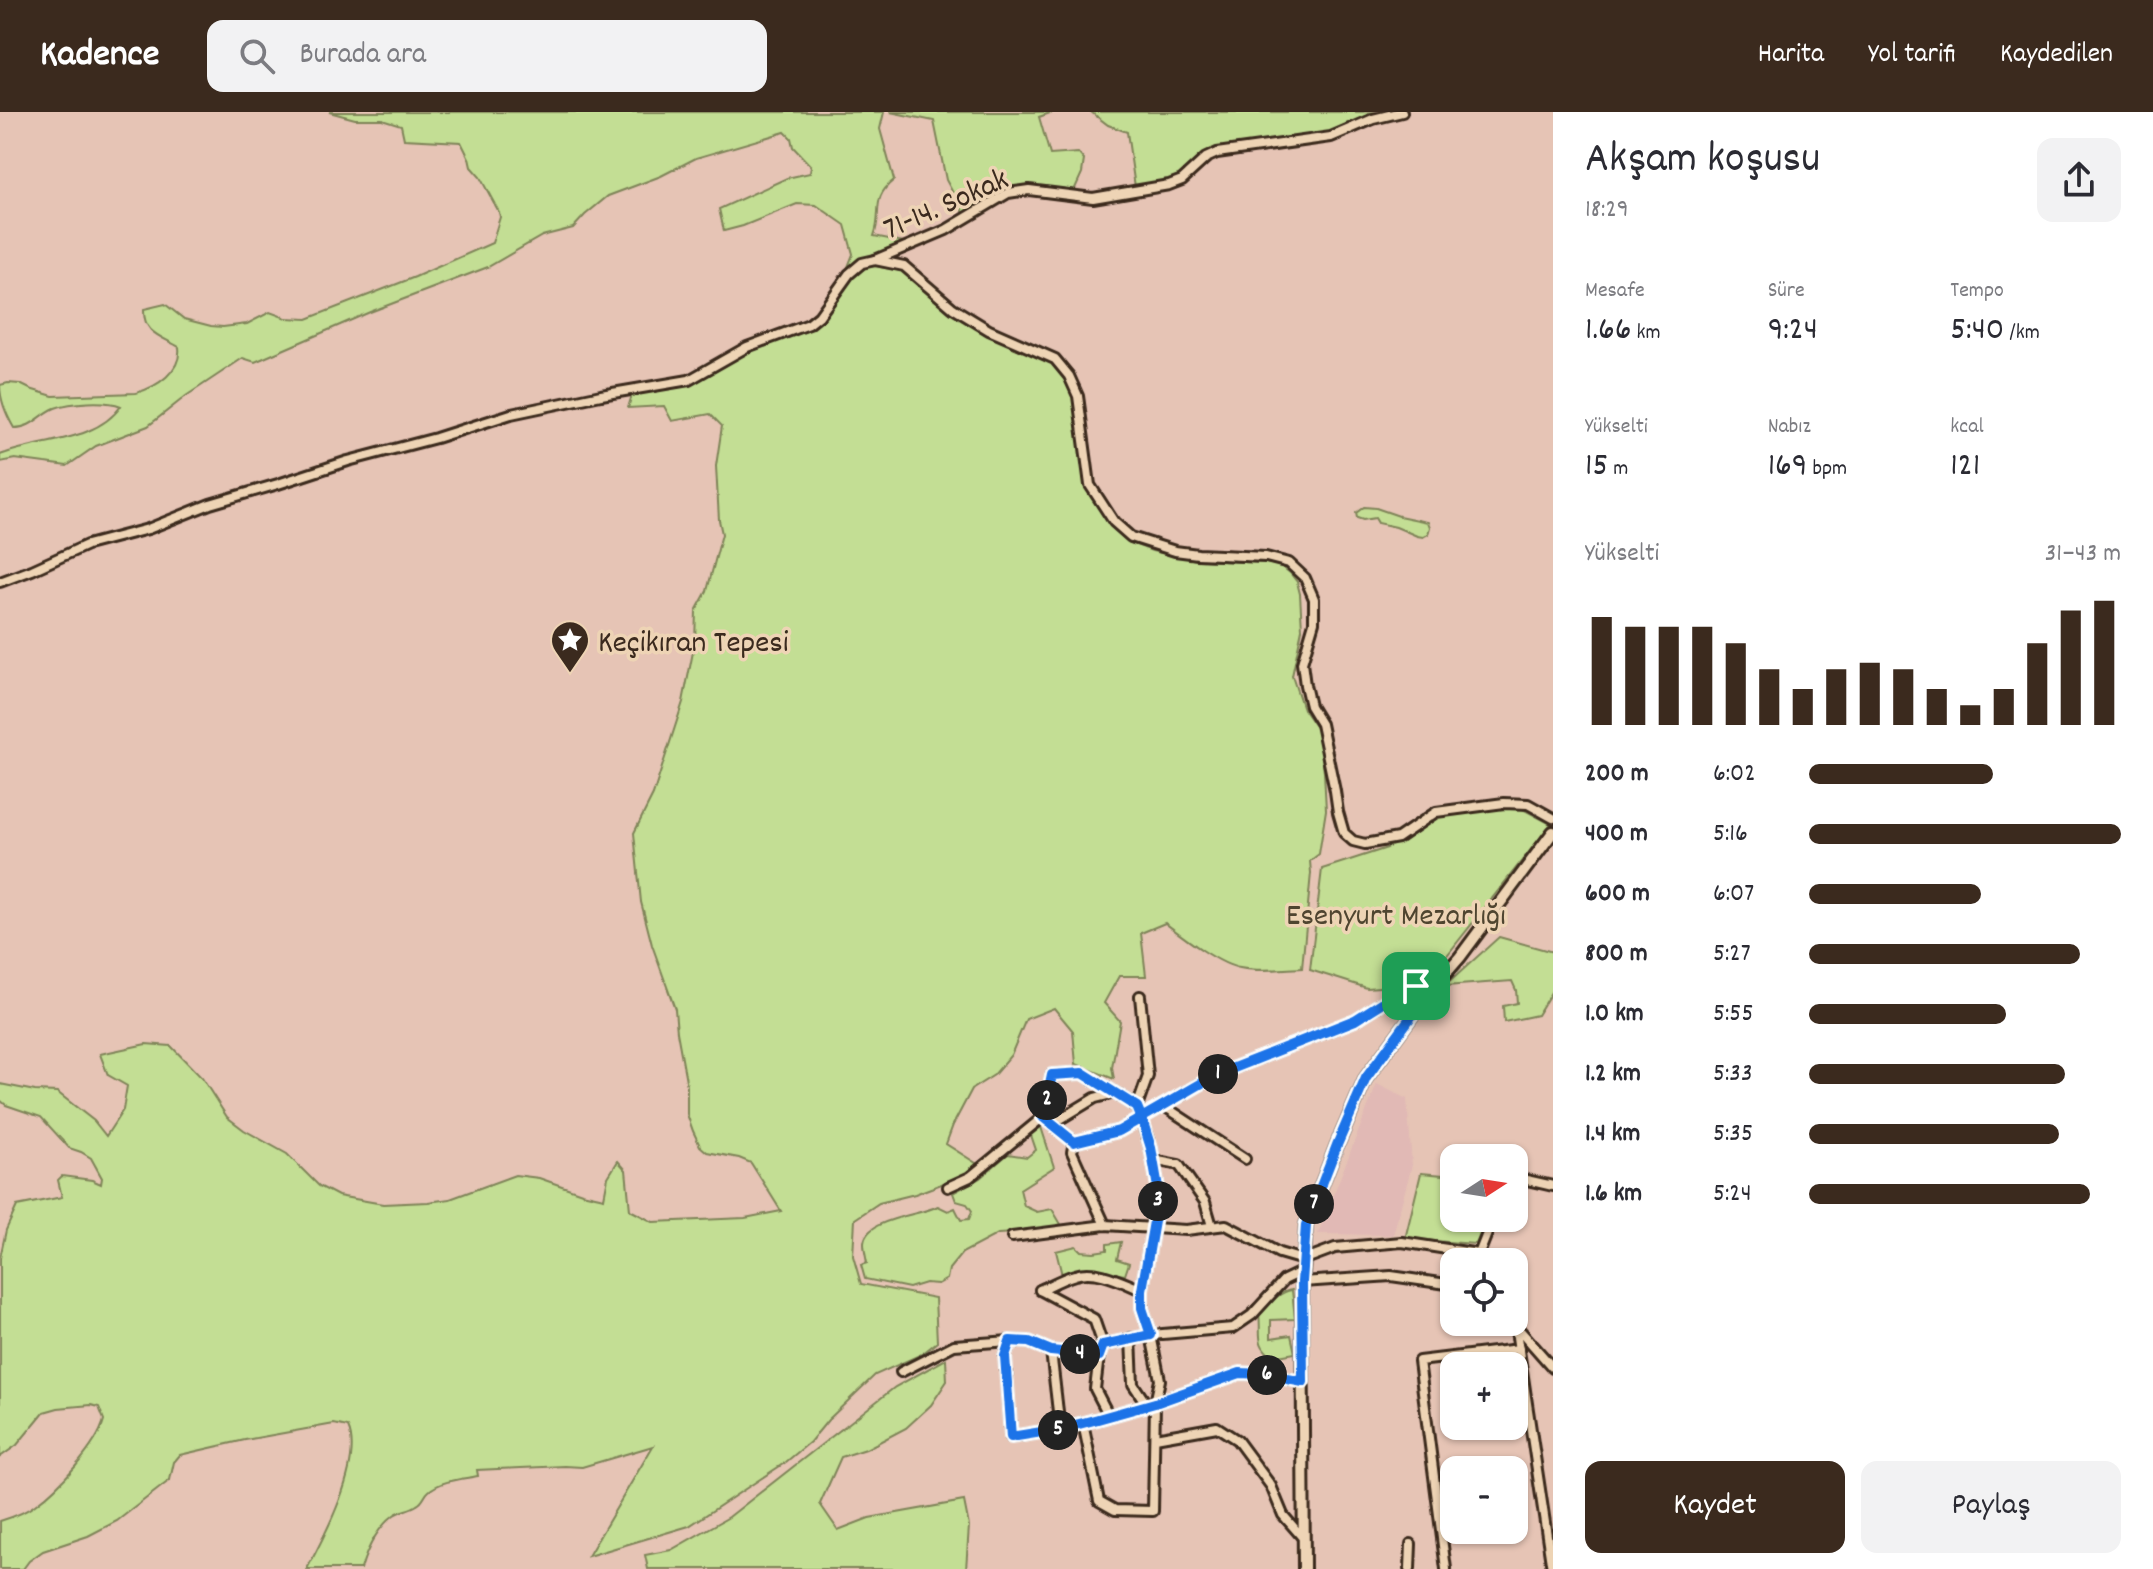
<!DOCTYPE html>
<html lang="tr">
<head>
<meta charset="utf-8">
<style>
  body { margin:0; font-family:Dekko,sans-serif; background:#f2f2f3; color:#2b2b33; height:100vh; display:flex; flex-direction:column; font-size:30px; white-space:nowrap }
  * { box-sizing:border-box; margin:0 }
  p { font-size:26px; color:#7c7c81 }
  .icon { flex:none; width:44px; height:44px; fill:none; stroke:currentColor; stroke-width:2; stroke-linecap:round; stroke-linejoin:round }
  .map { position:relative; flex:1; overflow:hidden }
  .drawer { display:flex; flex-direction:column; background:#fff; width:600px }
  .drawer>* { flex:none }
  .needle { width:52px; rotate:78deg }
  .controls { position:absolute; left:1440px; top:1032px; display:grid; gap:16px }
  .controls a { display:grid; place-items:center; width:88px; height:88px; border-radius:16px; background:#fff; box-shadow:0 2px 6px #0004; font-size:40px }
  .pin { position:absolute; display:grid; place-items:center; width:68px; height:68px; color:#fff; margin:-34px; border-radius:16px; box-shadow:0 4px 12px #0006 }
  .km { position:absolute; width:40px; height:40px; margin:-20px; border-radius:50%; background:#222; color:#fff; font-size:22px; line-height:40px; text-align:center }
  .round { display:grid; place-items:center; flex:none; width:84px; height:84px; border-radius:16px; background:#f2f2f3 }
  .summary { display:flex; align-items:center; justify-content:space-between; height:136px; padding:0 32px }
  h1 { font-size:44px; font-weight:600; line-height:60px }
  .metrics { display:grid; grid-template-columns:repeat(3,1fr); gap:12px; height:136px; padding:8px 32px }
  .metrics div { display:grid; align-content:center }
  .metrics b { font-size:34px; font-weight:600 }
  .metrics small { font-size:22px; font-weight:400 }
  .metrics p { font-size:22px }
  .chart { height:224px; padding:16px 32px }
  .chart p { display:flex; justify-content:space-between }
  .chart svg { width:100%; height:144px; margin-top:8px; stroke:#3b2a1e; stroke-width:6 }
  .action { display:flex; gap:16px; margin-top:auto; padding:16px 32px }
  .action a { flex:1; height:92px; border-radius:16px; background:#3b2a1e; color:#fff; font-size:32px; font-weight:600; line-height:92px; text-align:center }
  .action a+a { background:#f2f2f3; color:#2b2b33 }
  ul { padding:0 32px; list-style:none; font-size:26px }
  li { display:grid; grid-template-columns:128px 96px 1fr; align-items:center; height:60px }
  li i { height:20px; border-radius:10px; background:#3b2a1e }
  header { display:flex; align-items:center; gap:48px; box-sizing:border-box; height:112px; padding:0 40px; background:#3b2a1e; color:#fff }
  header strong { font-size:38px }
  nav { display:flex; gap:44px; margin-inline-start:auto; font-size:28px }
  .search { width:560px; height:72px; background:#f2f2f3; display:flex; align-items:center; gap:20px; box-sizing:border-box; padding:0 28px; border-radius:16px; color:#7c7c81; font-size:30px }
  main { display:flex; flex:1; min-height:0 }
  .map>svg:first-child { display:block }
  .built { fill:#e1b9b5 }
  .green { fill:#c3de94; stroke:#7f8459; stroke-width:2 }
  .lines { fill:none; stroke-linecap:round; stroke-linejoin:round }
  .minor-casing { stroke:#3b2a1e; stroke-width:14 }
  .tertiary-casing { stroke:#3b2a1e; stroke-width:16 }
  .minor { stroke:#eed4b5; stroke-width:8 }
  .tertiary { stroke:#eed4b5; stroke-width:10 }
  .route-casing { stroke:#fff; stroke-width:16 }
  .route { stroke:#1a73e8; stroke-width:10 }
  .labels { text-anchor:middle; stroke-width:7; stroke-linejoin:round; paint-order:stroke }
  .street-label { font-size:32px; fill:#3b2a1e; stroke:#eed4b5 }
  .poi-label { font-size:32px; fill:#3b2a1e; stroke:#eed4b5; text-anchor:start }
  .park-label { font-size:32px; fill:#4f4530; stroke:#eed4b5 }
</style>
</head>
<body>
<header>
<strong>Kadence</strong>
<div class="search"><svg class="icon" aria-label="search" viewBox="0 0 24 24"><circle cx="10" cy="10" r="6"/><path d="M15 15l6 6"/></svg>Burada ara</div>
<nav><a>Harita</a><a>Yol tarifi</a><a>Kaydedilen</a></nav>
</header>
<main>
<div class="map">
<svg width="1553" height="1457" viewBox="0 0 1553 1457">
  <rect width="100%" height="100%" fill="#e6c4b5"/>
  <filter id="ink" filterUnits="userSpaceOnUse"><feTurbulence type="fractalNoise" baseFrequency=".0125" numOctaves="2"/><feDisplacementMap in="SourceGraphic" scale="16" xChannelSelector="R" yChannelSelector="G"/><feConvolveMatrix kernelMatrix="1 2 1 2 8 2 1 2 1" color-interpolation-filters="sRGB"/></filter>
  <g filter="url(#ink)">
    <!-- built -->
    <polygon class="built" points="1377,972 1407,987 1412,1053 1393,1123 1318,1122"/>
    <!-- green -->
    <g class="green">
      <path d="M329 0H884L880 17 894 68C870 87 883 100 874 124L904 130 888 137 846 160 853 142 845 113 816 93 797 92 743 114 724 119 719 97 787 66 810 61 811 54 793 35 791 26 785 20 696 46 661 64 608 84 585 103 573 116 542 124 488 155 370 200 264 246 255 250 243 246 186 284 148 314 96 334 67 354 15 347 0 350V343L6 341C42 328 97 329 121 294 106 288 71 290 55 296 39 303 33 316 14 316 7 304 0 287 0 273L8 271 20 272 30 277 53 284 136 281C157 275 182 259 179 235 160 224 143 221 144 197L165 192 184 207 211 214 223 215 247 212 270 200 286 206 307 207 415 165 492 131 500 105 499 100 480 65 471 55 469 46 461 30 404 27 401 13 382 7H355Z"/>
      <polygon points="890,0 1053,0 1039,5 1050,43 1078,41 1084,48 1082,61 1073,81 1029,74 1006,78 965,103 946,68 934,9"/>
      <polygon points="1091,0 1383,0 1330,21 1216,38 1180,64 1168,69 1135,75 1127,20 1108,13"/>
      <path d="M875 154 902 159 949 200 987 223 1052 251 1065 267 1073 285 1085 375 1110 414 1128 430 1152 439 1197 448 1266 451 1281 454 1290 461 1297 470 1300 482 1302 517 1292 564 1303 597 1319 620 1324 660 1326 698 1319 742 1310 749 1311 761 1302 856C1282 857 1260 860 1240 856 1219 853 1182 824 1165 811L1141 821 1146 864H1119L1104 891 1120 909 1112 956 1114 967 1076 952 1073 919 1054 896 1026 907 1011 943 994 963 972 977 953 1013 946 1032 979 1053 960 1065 915 1082 879 1091 855 1107 853 1144 861 1172 935 1186 937 1230 922 1242 875 1263 828 1308 810 1330 786 1350 689 1414 588 1444 653 1334 582 1355 565 1354 477 1358 478 1364C463 1367 442 1368 429 1379 424 1383 424 1390 417 1393 410 1398 401 1398 394 1403 377 1416 367 1437 361 1457H307C324 1425 364 1350 348 1315L334 1312 245 1328 180 1343 174 1350 170 1368 117 1409 88 1424 43 1439 29 1449 23 1457H0V1409C13 1405 25 1401 35 1393 58 1376 97 1335 104 1308L99 1295 91 1293 58 1296 44 1300 17 1333 0 1345V1146L6 1118 17 1094 62 1085 58 1068 62 1064 92 1068 101 1072 102 1066 91 1046 81 1040 69 1036 41 1005 6 993 0 988V972L35 979 57 980 94 1009 106 1024 123 998 127 974 108 963 100 942 146 932 171 934 202 966 227 1005 244 1018 287 1042 319 1074 338 1084 383 1092 428 1090 450 1087 515 1063 539 1066 582 1081 604 1086 608 1065 618 1049 626 1058 630 1098 653 1110 745 1106 781 1099 751 1051 739 1046 707 1040 700 1034 693 1019 687 1002V974L677 920 675 897 652 833 641 790 634 721 653 683 683 590 695 530 696 499 707 479 722 422 719 408 716 354 722 314 710 302 672 309 664 294 628 296 632 283 691 273 749 240 812 217 823 207 853 166 865 156Z"/>
      <polygon points="1364,395 1376,396 1399,404 1428,410 1430,415 1428,422 1423,425 1417,424 1396,415 1378,411 1375,406 1363,408 1357,406 1356,401"/>
      <polygon points="1519,695 1551,712 1437,856 1379,875 1367,876 1310,858 1322,757 1387,736 1441,701"/>
      <polygon points="1499,825 1553,840 1553,877 1537,903 1504,910 1503,894 1517,891 1516,878 1512,869 1445,874"/>
      <path d="M1041 1015 1054 1055 1020 1077 1024 1094 1037 1100 1052 1097 1062 1114 1028 1120 998 1122 962 1141 949 1157 947 1167 938 1172 925 1171 909 1176 865 1167 861 1153 867 1151C866 1145 864 1138 864 1131 866 1106 919 1104 938 1094L948 1099 955 1096 961 1108 969 1107 972 1099 967 1092 956 1089 953 1081 980 1066 1008 1042 1027 1045 1036 1038 1031 1023Z"/>
      <polygon points="1421,1061 1454,1064 1454,1106 1487,1106 1476,1132 1405,1127"/>
      <polygon points="1121,1130 1117,1147 1129,1151 1125,1163 1098,1159 1062,1163 1056,1139 1076,1134 1081,1139 1094,1140 1107,1138 1107,1132"/>
      <path d="M1292 1178 1295 1207 1271 1208V1226L1291 1223 1295 1241 1273 1245C1254 1232 1262 1221 1259 1202 1269 1192 1278 1180 1292 1178Z"/>
      <polygon points="946,1247 947,1269 931,1293 906,1316 866,1337 841,1345 820,1392 838,1418 869,1406 964,1389 969,1414 966,1457 648,1457 645,1443 671,1438 729,1405 895,1275"/>
    </g>
    <g class="lines">
      <defs>
        <g id="minor">
          <polyline points="875,148 946,118 1008,81 1029,78 1093,86 1169,73 1182,68 1206,46 1217,41 1331,25 1373,7 1402,0"/>
          <polyline points="0,470 32,458 87,433 148,417 210,392 278,372 348,349 436,326 511,302 601,283 689,268 747,235 809,212 819,204 849,162 862,151 875,148 904,154 953,196 989,218 1055,247 1069,264 1078,284 1090,373 1114,410 1131,425 1175,439 1198,442 1266,445 1289,451 1305,466 1314,487 1314,510 1302,551 1305,573 1310,594 1321,612 1335,679 1338,700 1344,721 1353,729 1365,732 1398,726 1436,700 1504,691 1528,692 1553,706"/>
          <polyline points="1164,994 1245,1047"/>
          <polyline points="1137,995 1148,964 1140,884"/>
          <polyline points="1043,1005 1052,963 1083,961 1137,995 1151,1036 1159,1081 1142,1178 1142,1196 1151,1223 1160,1268 1155,1291 1153,1399 1115,1398 1099,1389 1083,1311"/>
          <polyline points="1050,1010 1074,1030"/>
          <polyline points="1052,1012 1095,986 1115,981"/>
          <polyline points="1074,1030 1119,1019 1216,963 1355,908 1385,889 1416,874 1439,869"/>
          <polyline points="1074,1030 1072,1040 1105,1113"/>
          <polyline points="1153,1048 1179,1053 1205,1090 1212,1114"/>
          <polyline points="1514,1065 1553,1074"/>
          <polyline points="948,1075 970,1065 1043,1005"/>
          <polyline points="1012,1125 1105,1113 1186,1118 1226,1113 1279,1141 1303,1148 1335,1136 1402,1130 1479,1142 1493,1106"/>
          <polyline points="1302,1170 1391,1164 1454,1173"/>
          <polyline points="1040,1178 1094,1207 1103,1233 1099,1244 1095,1277 1109,1304"/>
          <path d="M1040 1178C1051 1173 1063 1166 1075 1163 1097 1156 1122 1170 1142 1178"/>
          <polyline points="1515,1212 1552,1457"/>
          <polyline points="1516,1214 1553,1256"/>
          <polyline points="1131,1226 1133,1272 1147,1293"/>
          <polyline points="1010,1229 1005,1244 1011,1325 1060,1317 1098,1307 1155,1291 1240,1261 1262,1262 1303,1270"/>
          <polyline points="1103,1233 1151,1223 1233,1216 1252,1203 1284,1168 1303,1159"/>
          <polyline points="1051,1239 1060,1317"/>
          <polyline points="901,1260 954,1233 1010,1229 1029,1230 1051,1239 1099,1244"/>
          <polyline points="1155,1326 1217,1315 1237,1328 1271,1374 1283,1403 1303,1426"/>
          <polyline points="1410,1457 1411,1432"/>
          <polyline points="1446,1457 1419,1249 1519,1237"/>
        </g>
        <polyline id="tertiary" points="1304,1457 1302,1177 1306,1113 1337,1033 1366,966 1427,883 1460,845 1553,720"/>
      </defs>
      <!-- minor casing -->
      <use href="#minor" class="minor-casing"/>
      <!-- tertiary casing -->
      <use href="#tertiary" class="tertiary-casing"/>
      <!-- minor -->
      <use href="#minor" class="minor"/>
      <!-- tertiary -->
      <use href="#tertiary" class="tertiary"/>
    </g>
  </g>
  <g class="lines" filter="url(#ink)">
    <defs>
      <polyline id="route" points="1416,874 1385,889 1355,908 1216,963 1119,1019 1074,1030 1043,1005 1052,963 1083,961 1137,995 1142,1007 1151,1036 1159,1081 1142,1178 1142,1196 1151,1223 1103,1233 1099,1244 1051,1239 1029,1230 1010,1229 1005,1244 1011,1325 1060,1317 1098,1307 1155,1291 1240,1261 1262,1262 1303,1270 1302,1170 1306,1113 1337,1033 1366,966 1427,883 1440,868 1416,874"/>
    </defs>
    <!-- route casing -->
    <use href="#route" class="route-casing"/>
    <!-- route -->
    <use href="#route" class="route"/>
  </g>
  <!-- icons -->
  <defs>
    <symbol id="sight-pin" viewBox="-11 -11 22 30"><path d="M0 17L-7.5 6A9.5 9.5 0 1 1 7.5 6Z" fill="#3b2a1e" stroke="#eed4b5"/><path d="M0-6L1.8-2.2L6-1.7L2.9 1.2L3.7 5.4L0 3.3L-3.7 5.4L-2.9 1.2L-6-1.7L-1.8-2.2Z" fill="#fff"/></symbol>
  </defs>
  <g fill-rule="evenodd">
    <use href="#sight-pin" x="548" y="506" width="44" height="60"/>
  </g>
  <g class="labels">
    <!-- street labels -->
    <g class="street-label">
      <text transform="translate(945 90) rotate(-24)" y="11">71-14. Sokak</text>
    </g>
    <!-- poi labels -->
    <g class="poi-label">
      <text x="598" y="539">Keçikıran Tepesi</text>
    </g>
    <!-- park labels -->
    <g class="park-label">
      <text x="1396" y="812">Esenyurt Mezarlığı</text>
    </g>
  </g>
</svg>
<div class="controls">
<a><svg class="needle" viewBox="-14 -14 28 28"><path d="M0-13l5 13h-10z" fill="#e53935"/><path d="M0 13l5-13h-10z" fill="#7c7c81"/></svg></a>
<a><svg class="icon" aria-label="locate" viewBox="0 0 24 24"><circle cx="12" cy="12" r="6"/><path d="M12 2v4M12 18v4M2 12h4M18 12h4"/></svg></a>
<a>+</a>
<a>−</a>
</div>
<div class="pin" style="left:1416px;top:874px;background:#1e9e55"><svg class="icon" aria-label="arrive" viewBox="0 0 24 24"><path d="M6 21V4h12l-3 4 3 4H6"/></svg></div>
<b class="km" style="left:1218px;top:962px">1</b>
<b class="km" style="left:1047px;top:988px">2</b>
<b class="km" style="left:1158px;top:1089px">3</b>
<b class="km" style="left:1080px;top:1242px">4</b>
<b class="km" style="left:1058px;top:1318px">5</b>
<b class="km" style="left:1267px;top:1263px">6</b>
<b class="km" style="left:1314px;top:1092px">7</b>
</div>
<section class="drawer">
<div class="summary"><div><h1>Akşam koşusu</h1><p>18:29</p></div><a class="round"><svg class="icon" aria-label="share" viewBox="0 0 24 24"><path d="M12 15V3M7 8l5-5 5 5M5 13v7h14v-7"/></svg></a></div>
<div class="metrics">
<div><p>Mesafe</p><b>1.66<small> km</small></b></div>
<div><p>Süre</p><b>9:24</b></div>
<div><p>Tempo</p><b>5:40<small> /km</small></b></div>
</div>
<div class="metrics">
<div><p>Yükselti</p><b>15<small> m</small></b></div>
<div><p>Nabız</p><b>169<small> bpm</small></b></div>
<div><p>kcal</p><b>121</b></div>
</div>
<div class="chart"><p><span>Yükselti</span>31–43 m</p>
<svg viewBox="0 0 160 44" preserveAspectRatio="none"><path d="M5 44V11M15 44V14M25 44V14M35 44V14M45 44V19M55 44V27M65 44V33M75 44V27M85 44V25M95 44V27M105 44V33M115 44V38M125 44V33M135 44V19M145 44V9M155 44V6"/></svg>
</div>
<ul>
<li><b>200 m</b>6:02<i style="width:59%"></i></li>
<li><b>400 m</b>5:16<i style="width:100%"></i></li>
<li><b>600 m</b>6:07<i style="width:55%"></i></li>
<li><b>800 m</b>5:27<i style="width:87%"></i></li>
<li><b>1.0 km</b>5:55<i style="width:63%"></i></li>
<li><b>1.2 km</b>5:33<i style="width:82%"></i></li>
<li><b>1.4 km</b>5:35<i style="width:80%"></i></li>
<li><b>1.6 km</b>5:24<i style="width:90%"></i></li>
</ul>
<div class="action"><a>Kaydet</a><a>Paylaş</a></div>
</section>
</main>
</body>
</html>
